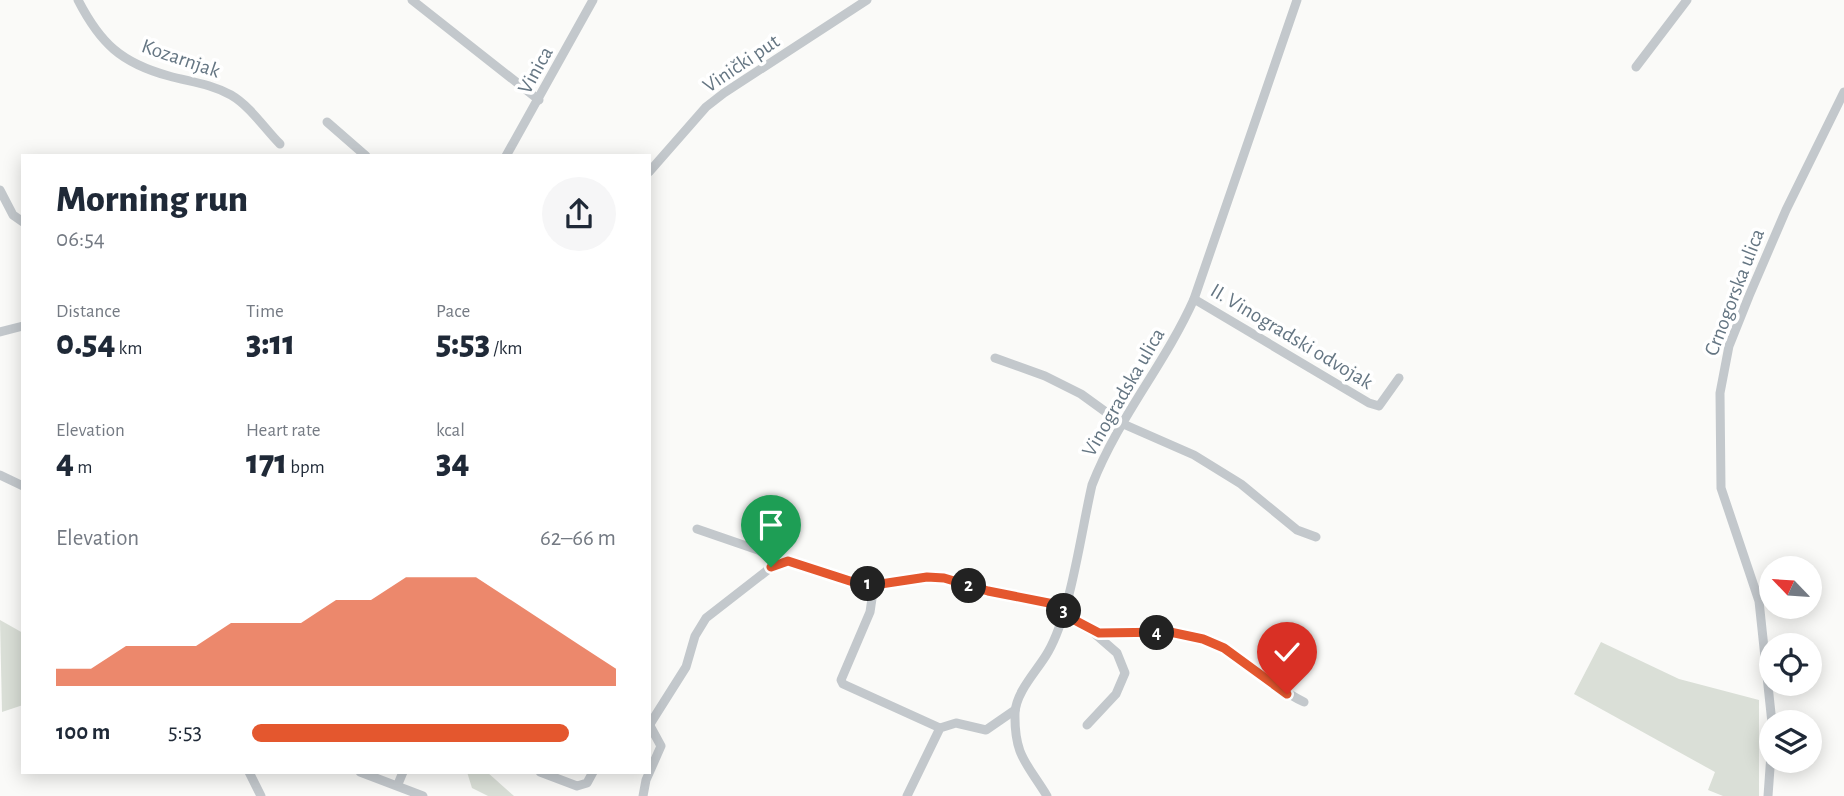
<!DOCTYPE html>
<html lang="en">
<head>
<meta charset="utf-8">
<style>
  body { margin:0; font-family:"Alegreya Sans",sans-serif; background:#f6f6f7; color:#1f2937; height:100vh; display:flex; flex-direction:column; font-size:26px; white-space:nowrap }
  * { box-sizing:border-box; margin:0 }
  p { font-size:23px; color:#747a83 }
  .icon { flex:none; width:38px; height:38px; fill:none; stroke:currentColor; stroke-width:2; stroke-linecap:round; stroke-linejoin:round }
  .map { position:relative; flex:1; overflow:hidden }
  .drawer { position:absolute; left:21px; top:154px; width:630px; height:620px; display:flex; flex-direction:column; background:#fff; border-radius:0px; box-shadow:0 4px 18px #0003 }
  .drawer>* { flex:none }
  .needle { width:46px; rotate:295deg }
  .controls { position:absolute; left:1759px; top:556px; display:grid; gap:14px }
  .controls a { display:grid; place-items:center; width:63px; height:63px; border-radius:50%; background:#fff; box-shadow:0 4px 18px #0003; font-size:35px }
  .pin { position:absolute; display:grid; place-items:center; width:60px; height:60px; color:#fff; margin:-72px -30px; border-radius:50% 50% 50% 0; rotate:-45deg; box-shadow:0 0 7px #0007 }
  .pin .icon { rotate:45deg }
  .km { position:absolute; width:35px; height:35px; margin:-18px; border-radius:50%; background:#222; color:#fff; font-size:19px; line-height:35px; text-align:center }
  .round { display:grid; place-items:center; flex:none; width:74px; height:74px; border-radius:37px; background:#f6f6f7 }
  .head { display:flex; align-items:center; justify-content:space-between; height:119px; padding:0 35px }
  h1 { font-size:38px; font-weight:800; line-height:52px }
  .metrics { display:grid; grid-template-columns:repeat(3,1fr); gap:10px; height:119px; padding:7px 35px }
  .metrics div { display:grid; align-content:center }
  .metrics b { font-size:35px; font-weight:800 }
  .metrics small { font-size:19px; font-weight:400 }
  .metrics p { font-size:19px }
  .chart { height:196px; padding:14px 35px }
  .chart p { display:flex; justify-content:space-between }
  .chart svg { width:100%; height:126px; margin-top:7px; fill:#e4572e; opacity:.7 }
  ul { padding:0 35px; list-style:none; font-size:23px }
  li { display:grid; grid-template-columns:112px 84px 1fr; align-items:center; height:52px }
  li i { height:18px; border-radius:9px; background:#e4572e }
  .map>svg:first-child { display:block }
  .green { fill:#dadfd7 }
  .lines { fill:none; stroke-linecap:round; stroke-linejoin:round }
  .minor { stroke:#c3c8cc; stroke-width:9 }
  .route-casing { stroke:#fff; stroke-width:14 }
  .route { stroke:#e4572e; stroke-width:9 }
  .labels { text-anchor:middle; stroke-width:7; stroke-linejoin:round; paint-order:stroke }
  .street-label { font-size:21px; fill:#657683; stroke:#fff }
</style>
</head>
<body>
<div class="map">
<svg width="1844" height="796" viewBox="0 0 1844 796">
  <rect width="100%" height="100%" fill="#fafaf8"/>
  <!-- green -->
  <g class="green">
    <polygon points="0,620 23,633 23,705 2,712"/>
    <polygon points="1601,642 1679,679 1759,700 1759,796 1723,796 1708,790 1715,772 1574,694"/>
    <polygon points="467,772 487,772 514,796 488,796 472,788"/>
  </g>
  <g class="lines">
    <!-- minor -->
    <g class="minor">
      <path d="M78 0C100 43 121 63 169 76 191 82 211 84 231 95 250 106 265 129 280 144"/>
      <polyline points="412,0 539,100"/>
      <polyline points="1636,67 1687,0"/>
      <polyline points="327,122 366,156"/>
      <polyline points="506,156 593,0"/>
      <polyline points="649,172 706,107 724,93 867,0"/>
      <polyline points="0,190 13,215 23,222"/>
      <polyline points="1194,299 1369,403 1379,406 1399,378"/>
      <polyline points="0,332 23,326"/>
      <polyline points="995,358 1045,376 1081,394 1121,423 1194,455 1241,484 1297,530 1316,537"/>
      <polyline points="0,475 23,486"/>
      <polyline points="697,529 758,550 778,562 788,561 854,582 874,585 927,577 944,578 988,591 1064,606"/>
      <polyline points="874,585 870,612 841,680 843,684 940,728"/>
      <path d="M1063 614C1074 621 1084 630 1096 633 1126 639 1158 627 1188 634 1233 644 1263 683 1304 702"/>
      <polyline points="1772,723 1759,601 1721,488 1720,393 1729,346 1749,296 1786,210 1844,92"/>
      <polyline points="650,724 686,667 695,636 706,618 778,562"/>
      <polyline points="1087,725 1116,694 1125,673 1117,653 1094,633"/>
      <polyline points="249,772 261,796"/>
      <polyline points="360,772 423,796"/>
      <polyline points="540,772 577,786 587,783 593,772"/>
      <polyline points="398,784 403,772"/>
      <polyline points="643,796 646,780 661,746 649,724"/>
      <polyline points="907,796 940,728 956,723 986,730 1015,710"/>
      <path d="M1047 796C1027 763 1014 756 1015 713 1016 691 1038 670 1048 652 1071 612 1081 532 1092 485 1118 418 1165 364 1194 299L1297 0"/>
      <polyline points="1768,796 1771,754"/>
    </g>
  </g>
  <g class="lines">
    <defs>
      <polyline id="route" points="771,567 788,561 853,582 874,585 927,577 944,578 988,591 1064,606 1063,614 1099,633 1170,632 1203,639 1224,648 1287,694"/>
    </defs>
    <!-- route casing -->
    <use href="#route" class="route-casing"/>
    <!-- route -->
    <use href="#route" class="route"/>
  </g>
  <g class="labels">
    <!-- street labels -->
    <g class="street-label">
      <text transform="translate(181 58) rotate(19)" y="7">Kozarnjak</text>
      <text transform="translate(741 63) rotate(-34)" y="7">Vinički put</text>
      <text transform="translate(535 70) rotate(-61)" y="7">Vinica</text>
      <text transform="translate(1734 292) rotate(-69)" y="7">Crnogorska ulica</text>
      <text transform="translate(1292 336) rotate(31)" y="7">II. Vinogradski odvojak</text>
      <text transform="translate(1123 392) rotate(-60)" y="7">Vinogradska ulica</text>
    </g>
  </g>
</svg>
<div class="controls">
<a><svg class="needle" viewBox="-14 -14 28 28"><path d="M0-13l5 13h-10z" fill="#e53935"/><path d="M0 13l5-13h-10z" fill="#747a83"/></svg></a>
<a><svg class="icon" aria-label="locate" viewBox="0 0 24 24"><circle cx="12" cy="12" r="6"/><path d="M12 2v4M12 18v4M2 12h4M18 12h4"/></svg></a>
<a><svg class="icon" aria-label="layers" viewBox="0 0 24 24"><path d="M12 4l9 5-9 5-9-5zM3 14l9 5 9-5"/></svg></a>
</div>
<div class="pin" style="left:771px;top:567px;background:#1e9e55"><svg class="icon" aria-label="arrive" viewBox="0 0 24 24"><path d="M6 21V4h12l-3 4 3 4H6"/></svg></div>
<div class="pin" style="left:1287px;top:694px;background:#d93025"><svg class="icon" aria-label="check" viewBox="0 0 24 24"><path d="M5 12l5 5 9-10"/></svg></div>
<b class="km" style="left:868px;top:584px">1</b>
<b class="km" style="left:969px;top:586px">2</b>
<b class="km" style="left:1064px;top:611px">3</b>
<b class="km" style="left:1157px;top:633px">4</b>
<section class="drawer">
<div class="head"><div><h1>Morning run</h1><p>06:54</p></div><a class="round"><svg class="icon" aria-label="share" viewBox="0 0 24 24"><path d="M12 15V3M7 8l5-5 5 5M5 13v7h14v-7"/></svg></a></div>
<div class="metrics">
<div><p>Distance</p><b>0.54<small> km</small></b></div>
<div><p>Time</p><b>3:11</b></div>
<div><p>Pace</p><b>5:53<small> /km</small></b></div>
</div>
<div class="metrics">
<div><p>Elevation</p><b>4<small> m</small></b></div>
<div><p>Heart rate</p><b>171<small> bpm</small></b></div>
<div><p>kcal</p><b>34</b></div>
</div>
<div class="chart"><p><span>Elevation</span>62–66 m</p>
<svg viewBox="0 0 160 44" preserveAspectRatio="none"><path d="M0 44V38L10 38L20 30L30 30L40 30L50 22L60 22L70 22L80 14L90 14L100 6L110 6L120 6L130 14L140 22L150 30L160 38V44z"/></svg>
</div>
<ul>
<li><b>100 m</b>5:53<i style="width:87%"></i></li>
</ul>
</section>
</div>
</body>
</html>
